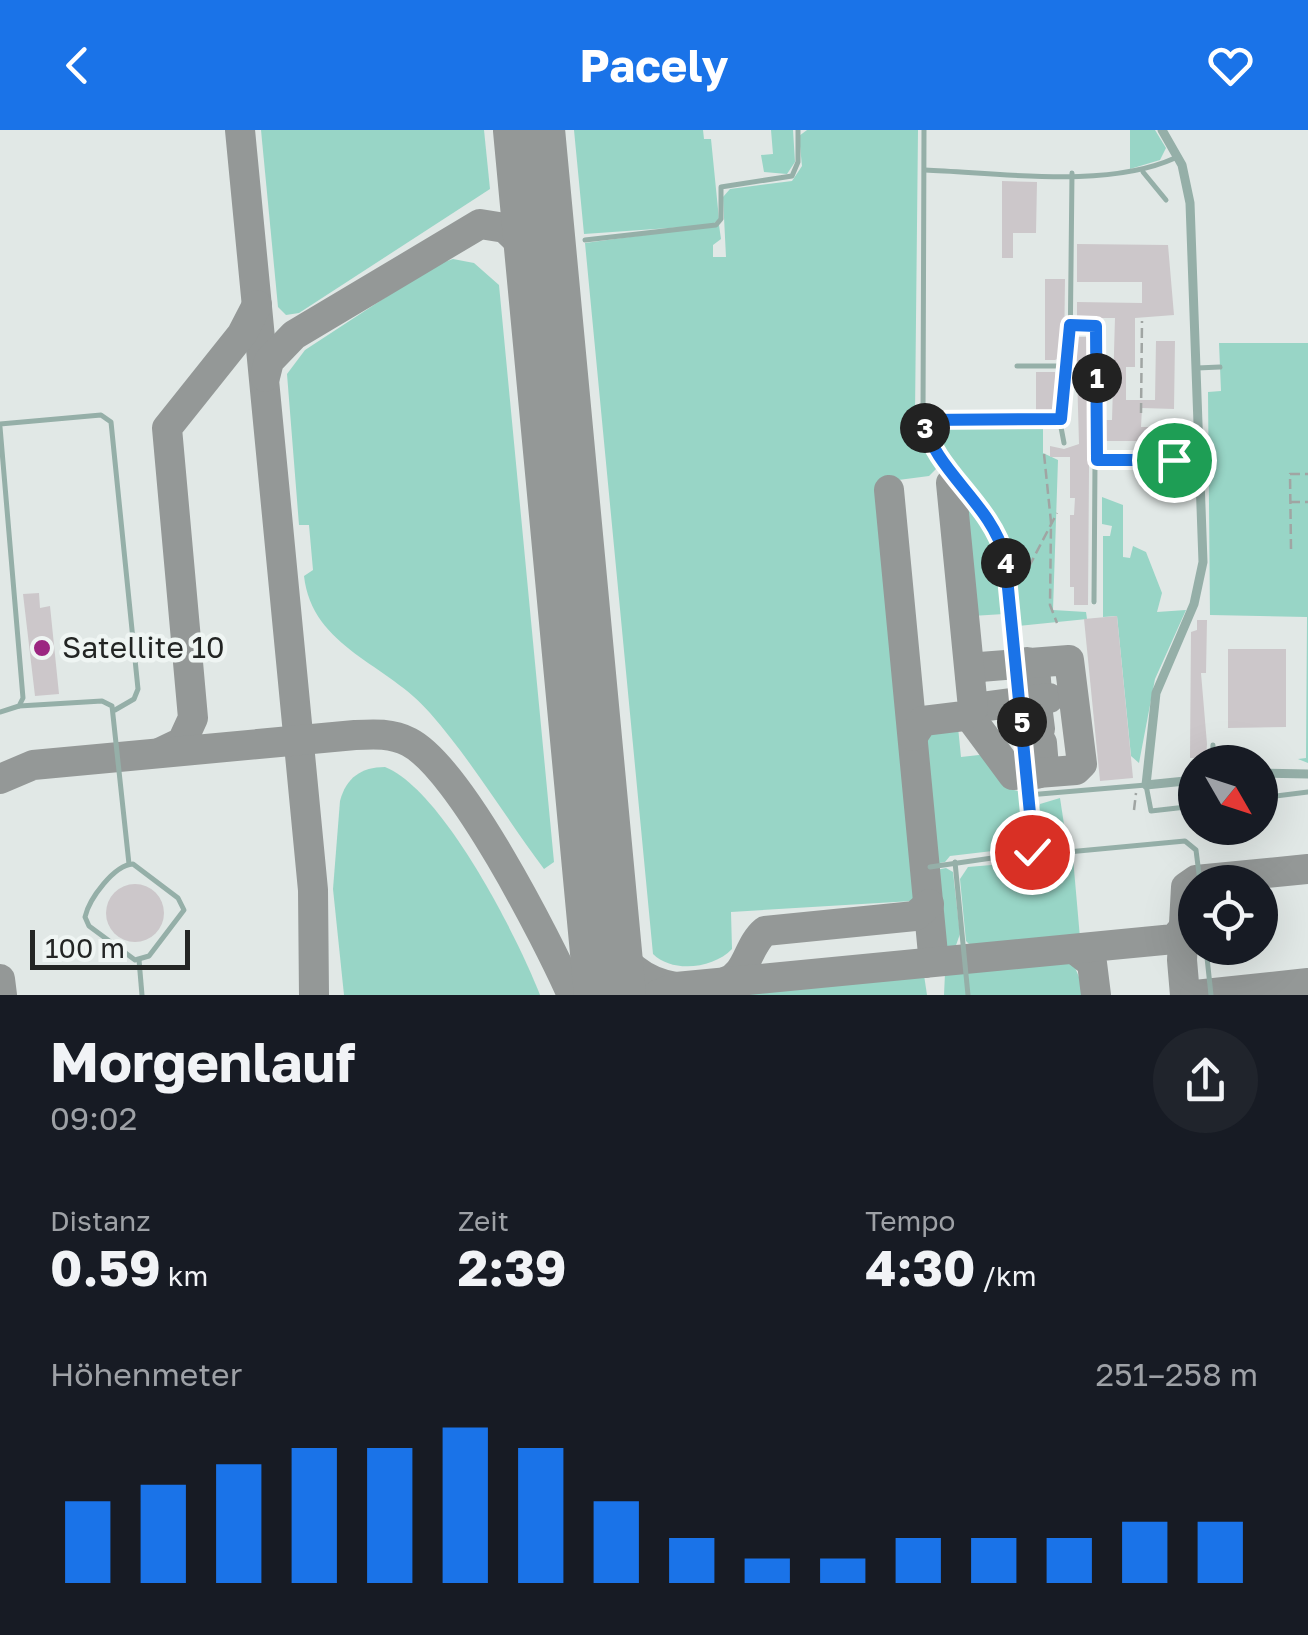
<!DOCTYPE html>
<html lang="de">
<head>
<meta charset="utf-8">
<style>
  body { margin:0; font-family:"Golos Text",sans-serif; background:#20242c; color:#f1f3f6; height:100vh; display:flex; flex-direction:column; font-size:38px; white-space:nowrap }
  * { box-sizing:border-box; margin:0 }
  p { font-size:32px; color:#9ea1a6 }
  .icon { flex:none; width:55px; height:55px; fill:none; stroke:currentColor; stroke-width:2; stroke-linecap:round; stroke-linejoin:round }
  .map { position:relative; height:865px; overflow:hidden }
  .details { display:flex; flex-direction:column; background:#171b24; flex:1 }
  .details>* { flex:none }
  .needle { width:65px; rotate:129deg }
  .buttons { position:absolute; left:1178px; top:615px; display:grid; gap:20px }
  .buttons a { display:grid; place-items:center; width:100px; height:100px; border-radius:50%; background:#171b24; box-shadow:0 10px 40px #0002; font-size:50px }
  .scale { position:absolute; left:30px; bottom:25px; width:160px; box-sizing:border-box; padding-left:10px; border:5px solid #232524; border-top:0; font-size:28px; line-height:35px; white-space:nowrap; color:#232524; -webkit-text-stroke:8px #eff5f3; paint-order:stroke }
  .pin { position:absolute; display:grid; place-items:center; width:85px; height:85px; color:#fff; margin:-42px; border:5px solid #fff; border-radius:50%; box-shadow:0 2px 10px #0007 }
  .km { position:absolute; width:50px; height:50px; margin:-25px; border-radius:50%; background:#222; color:#fff; font-size:28px; line-height:50px; text-align:center }
  .round { display:grid; place-items:center; flex:none; width:105px; height:105px; border-radius:52px; background:#20242c }
  .headline { display:flex; align-items:center; justify-content:space-between; height:170px; padding:0 50px }
  h1 { font-size:55px; font-weight:700; line-height:75px }
  .stats { display:grid; grid-template-columns:repeat(3,1fr); gap:15px; height:170px; padding:10px 50px }
  .stats div { display:grid; align-content:center }
  .stats b { font-size:50px; font-weight:700 }
  .stats small { font-size:28px; font-weight:400 }
  .stats p { font-size:28px }
  .chart { height:280px; padding:20px 50px }
  .chart p { display:flex; justify-content:space-between }
  .chart svg { width:100%; height:180px; margin-top:10px; stroke:#1a73e8; stroke-width:6 }
  header { display:flex; justify-content:space-between; align-items:center; height:130px; padding:0 50px; background:#1a73e8; color:#fff; font-size:45px; font-weight:700 }
  .map>svg:first-child { display:block }
  .green { fill:#98d5c6 }
  .lines { fill:none; stroke-linecap:round; stroke-linejoin:round }
  .taxiway { stroke:#949897; stroke-width:30 }
  .runway { stroke:#949897; stroke-width:72 }
  .building { fill:#ccc7ca }
  .path { stroke:#a0a5a3; stroke-width:2.5; stroke-dasharray:10 5; stroke-linecap:butt }
  .lane { stroke:#95afa8; stroke-width:5 }
  .street { stroke:#95afa8; stroke-width:9 }
  .route-casing { stroke:#fff; stroke-width:20 }
  .route { stroke:#1a73e8; stroke-width:12 }
  .poi-dot { fill:#9c2681; stroke:#eff5f3; stroke-width:4 }
  .labels { text-anchor:middle; stroke-width:9; stroke-linejoin:round; paint-order:stroke }
  .poi-label { font-size:30px; fill:#232524; stroke:#eff5f3; text-anchor:start }
</style>
</head>
<body>
<header><svg class="icon" aria-label="back" viewBox="0 0 24 24"><path d="M15 5l-7 7 7 7"/></svg>Pacely<svg class="icon" aria-label="heart" viewBox="0 0 24 24"><path d="M12 20l-8-8c-3-5 5-10 8-4 3-6 11-1 8 4z"/></svg></header>
<div class="map">
<svg width="1308" height="865" viewBox="0 0 1308 865">
  <rect width="100%" height="100%" fill="#e1e8e6"/>
  <!-- green -->
  <g class="green">
    <polygon points="261,0 484,0 490,59 299,183 286,185 278,177"/>
    <polygon points="574,0 703,0 704,9 711,9 719,89 712,95 584,104"/>
    <polygon points="771,0 793,0 795,32 787,44 764,42 761,25 773,24"/>
    <path d="M807 0H918L915 285 919 304 939 336 929 346 883 352 921 759 920 767 912 771 731 782 732 819C713 839 672 843 653 824L585 113 719 95 721 109 713 115V127H726L723 67 730 59 792 51 802 36 799 6Z"/>
    <polygon points="1130,0 1155,0 1166,18 1160,30 1130,39"/>
    <path d="M453 129 474 133 499 155 554 732 544 739C506 688 472 631 430 583 389 534 312 518 304 446L313 440 309 395H299L287 244 305 220 435 135Z"/>
    <polygon points="1219,213 1308,213 1308,633 1298,629 1306,628 1307,487 1210,485 1208,262 1221,261"/>
    <path d="M944 292 1043 297V323L1058 330 1053 480 1086 482 1087 489 1018 496C1009 394 993 385 934 307V299Z"/>
    <polygon points="955,354 992,407 1004,484 972,486 970,470 965,469"/>
    <polygon points="1102,367 1123,375 1123,427 1130,428 1133,416 1146,422 1162,463 1157,482 1186,480 1155,549 1139,633 1131,626 1117,486 1103,487 1103,406 1110,406 1112,396 1102,394"/>
    <polygon points="952,593 958,597 961,627 988,624 1010,659 1022,662 1025,713 1019,718 950,726 945,732 929,735 917,609 925,597"/>
    <path d="M385 637C443 660 518 808 540 865H344L333 759 340 671C346 648 361 637 385 637Z"/>
    <polygon points="1060,668 1067,714 1046,708 1037,684 1040,674"/>
    <polygon points="1073,728 1080,808 973,818 966,811 960,749 968,737"/>
    <polygon points="946,738 953,742 960,804 955,818 941,815 931,741"/>
    <polygon points="1057,831 1073,833 1079,847 1084,847 1085,865 944,865 945,843"/>
    <polygon points="924,845 927,865 717,865"/>
  </g>
  <g class="lines">
    <!-- taxiway -->
    <g class="taxiway">
      <polyline points="240,0 313,760 314,865"/>
      <polyline points="265,247 269,231 294,205 480,94 505,98 542,134"/>
      <polyline points="889,360 933,824 925,833"/>
      <polyline points="1027,532 1035,538 1037,562 1030,569 1037,575 1040,599 1035,607 1042,613 1044,637 1037,644"/>
      <polyline points="973,578 1049,568"/>
      <polyline points="964,586 970,587 1013,645 1076,640 1082,634 1069,530 980,537 970,545"/>
      <polyline points="913,606 923,591 964,586 973,578 951,353"/>
      <polyline points="159,623 182,612 193,588 167,298 242,204 257,175"/>
      <path d="M0 649 33 635 355 605C374 604 392 603 409 612 460 638 547 809 572 865"/>
      <path d="M605 806C625 833 641 852 676 857"/>
      <polyline points="1074,819 1092,833 1096,865"/>
      <polyline points="0,849 2,865"/>
      <path d="M725 852C748 844 747 816 765 801L915 786 929 774"/>
      <polyline points="657,865 676,857 1174,809 1187,794"/>
      <polyline points="1185,865 1182,830 1186,757 1196,750 1308,739"/>
      <polyline points="1195,865 1308,853"/>
    </g>
    <!-- runway -->
    <polyline class="runway" points="529,0 610,865"/>
  </g>
  <!-- building -->
  <g class="building">
    <polygon points="1002,51 1037,52 1036,103 1013,103 1013,128 1002,128"/>
    <polygon points="1077,114 1168,115 1174,185 1135,188 1135,237 1126,237 1126,270 1155,270 1156,211 1175,211 1174,279 1142,278 1141,297 1150,297 1150,311 1101,311 1102,290 1112,290 1115,188 1077,188 1077,172 1142,173 1142,152 1077,152"/>
    <polygon points="1045,149 1065,149 1064,226 1055,230 1045,230"/>
    <polygon points="1076,207 1090,207 1088,475 1074,475 1074,457 1070,457 1070,385 1074,385 1075,368 1070,368 1070,327 1050,327 1050,316 1064,319 1079,314"/>
    <rect x="1036" y="242" width="19" height="41"/>
    <polygon points="39,463 40,478 50,476 59,564 35,566 23,464"/>
    <polygon points="1117,486 1133,648 1100,651 1084,489"/>
    <polygon points="1197,490 1207,490 1206,543 1201,543 1207,614 1206,628 1190,628 1191,502 1197,500"/>
    <polygon points="1228,519 1286,519 1286,597 1228,598"/>
    <circle cx="135" cy="783" r="29"/>
  </g>
  <g class="lines">
    <!-- path -->
    <g class="path">
      <polyline points="1141,283 1142,191"/>
      <polyline points="1044,324 1051,392 1050,475 1057,493"/>
      <polyline points="1290,372 1308,372"/>
      <polyline points="1291,419 1290,344 1308,344"/>
      <polyline points="1022,450 1057,383"/>
      <polyline points="1134,680 1136,663"/>
    </g>
    <!-- lane -->
    <g class="lane">
      <path d="M924 0 923 289C936 342 991 373 1005 427L1034 710 1044 720 1057 723 1185 711 1196 720 1200 752"/>
      <path d="M925 40C1000 43 1107 59 1175 28"/>
      <polyline points="1143,42 1166,70"/>
      <polyline points="585,110 716,95 721,89 721,57 792,46 798,32 798,0"/>
      <polyline points="1071,195 1096,195 1094,472"/>
      <polyline points="1017,236 1068,236"/>
      <polyline points="1197,238 1220,237"/>
      <polyline points="924,289 1061,289"/>
      <polyline points="0,294 101,285 111,292 138,559 134,569 115,580"/>
      <polyline points="0,297 23,568 19,576 0,582"/>
      <polyline points="1064,313 1060,292 1070,229 1072,43"/>
      <polyline points="1097,330 1198,330"/>
      <polyline points="19,576 102,571 112,576 129,734"/>
      <polyline points="1212,632 1213,615"/>
      <polyline points="1028,665 1146,655 1151,681 1195,676"/>
      <polyline points="1260,668 1308,662"/>
      <polyline points="955,732 968,865"/>
      <path d="M133 734 178 768 184 780 149 826 135 830 89 796 85 787C89 769 114 735 133 734Z"/>
      <polyline points="930,737 1041,721"/>
      <polyline points="1206,818 1211,865"/>
      <polyline points="139,830 142,865"/>
    </g>
    <!-- street -->
    <g class="street">
      <polyline points="1162,0 1182,35 1190,73 1203,432 1194,474 1156,563 1146,655 1195,650"/>
      <polyline points="1260,643 1308,644"/>
    </g>
  </g>
  <g class="lines">
    <defs>
      <path id="route" d="M1032 722 1044 720 1032 704 1005 427C991 373 935 342 923 290L1061 289 1070 195 1096 196 1097 330H1174"/>
    </defs>
    <!-- route casing -->
    <use href="#route" class="route-casing"/>
    <!-- route -->
    <use href="#route" class="route"/>
  </g>
  <!-- markers -->
  <circle class="poi-dot" cx="42" cy="518" r="10"/>
  <g class="labels">
    <!-- poi labels -->
    <g class="poi-label">
      <text x="62" y="528">Satellite 10</text>
    </g>
  </g>
</svg>
<div class="buttons">
<a><svg class="needle" viewBox="-14 -14 28 28"><path d="M0-13l5 13h-10z" fill="#e53935"/><path d="M0 13l5-13h-10z" fill="#9ea1a6"/></svg></a>
<a><svg class="icon" aria-label="locate" viewBox="0 0 24 24"><circle cx="12" cy="12" r="6"/><path d="M12 2v4M12 18v4M2 12h4M18 12h4"/></svg></a>
</div>
<div class="scale">100 m</div>
<div class="pin" style="left:1174px;top:330px;background:#1e9e55"><svg class="icon" aria-label="arrive" viewBox="0 0 24 24"><path d="M6 21V4h12l-3 4 3 4H6"/></svg></div>
<div class="pin" style="left:1032px;top:722px;background:#d93025"><svg class="icon" aria-label="check" viewBox="0 0 24 24"><path d="M5 12l5 5 9-10"/></svg></div>
<b class="km" style="left:1097px;top:248px">1</b>
<b class="km" style="left:925px;top:298px">3</b>
<b class="km" style="left:1006px;top:433px">4</b>
<b class="km" style="left:1022px;top:592px">5</b>
</div>
<section class="details">
<div class="headline"><div><h1>Morgenlauf</h1><p>09:02</p></div><a class="round"><svg class="icon" aria-label="share" viewBox="0 0 24 24"><path d="M12 15V3M7 8l5-5 5 5M5 13v7h14v-7"/></svg></a></div>
<div class="stats">
<div><p>Distanz</p><b>0.59<small> km</small></b></div>
<div><p>Zeit</p><b>2:39</b></div>
<div><p>Tempo</p><b>4:30<small> /km</small></b></div>
</div>
<div class="chart"><p><span>Höhenmeter</span>251–258 m</p>
<svg viewBox="0 0 160 44" preserveAspectRatio="none"><path d="M5 44V24M15 44V20M25 44V15M35 44V11M45 44V11M55 44V6M65 44V11M75 44V24M85 44V33M95 44V38M105 44V38M115 44V33M125 44V33M135 44V33M145 44V29M155 44V29"/></svg>
</div>
</section>
</body>
</html>
